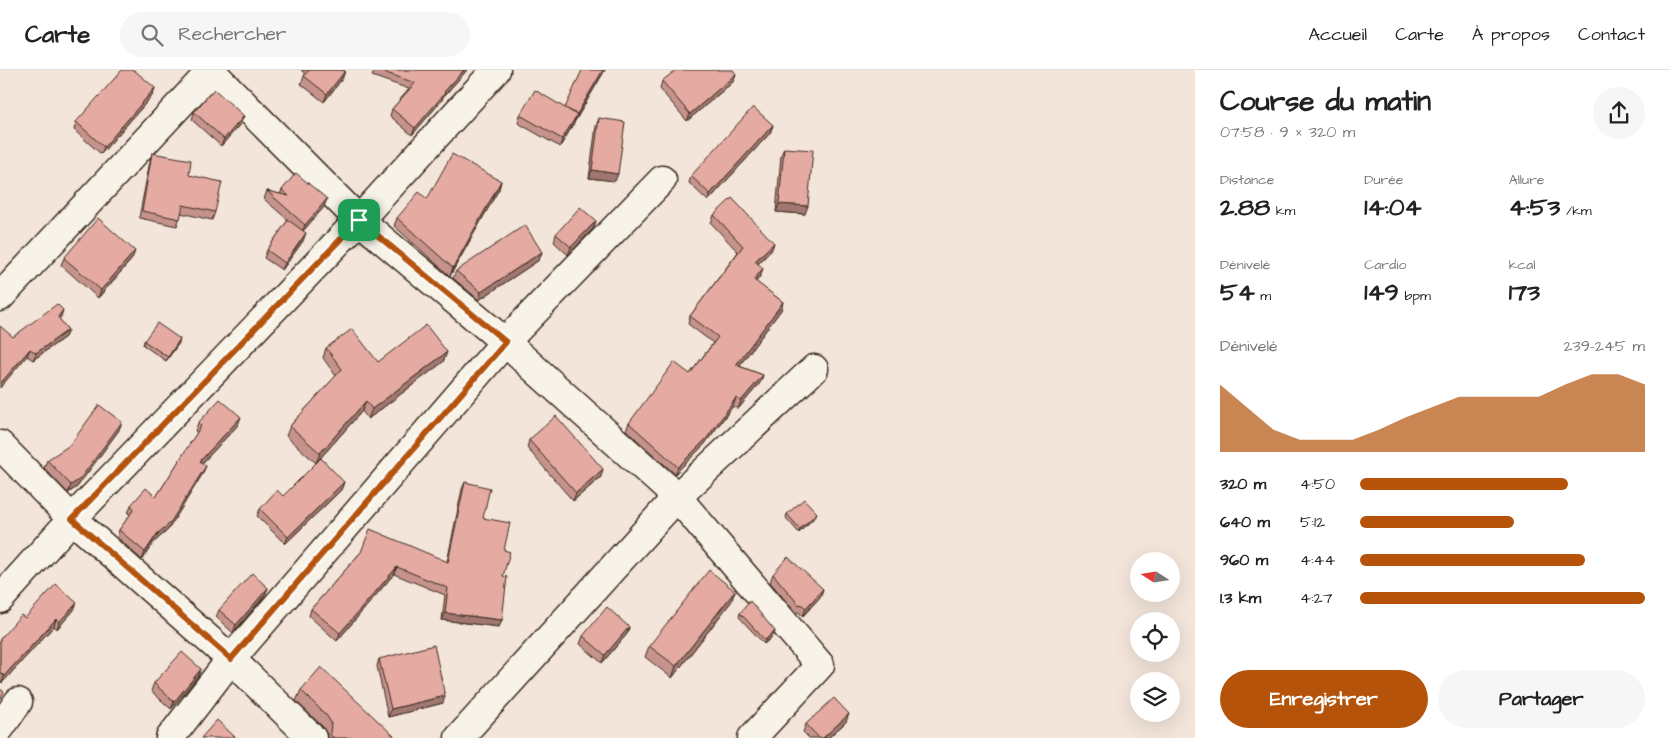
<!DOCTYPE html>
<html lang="fr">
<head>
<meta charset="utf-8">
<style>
  body { margin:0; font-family:"Architects Daughter",sans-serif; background:#f6f6f6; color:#222; height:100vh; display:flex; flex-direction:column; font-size:19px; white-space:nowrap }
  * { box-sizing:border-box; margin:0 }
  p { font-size:16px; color:#767676 }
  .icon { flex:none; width:28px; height:28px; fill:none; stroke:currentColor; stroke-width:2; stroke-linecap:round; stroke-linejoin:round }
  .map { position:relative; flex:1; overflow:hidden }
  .side { display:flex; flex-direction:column; background:#fff; width:475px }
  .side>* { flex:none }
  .needle { width:32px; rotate:282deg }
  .tools { position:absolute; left:1130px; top:482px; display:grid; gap:10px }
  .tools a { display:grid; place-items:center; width:50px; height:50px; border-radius:50%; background:#fff; box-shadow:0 5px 20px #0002; font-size:25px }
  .pin { position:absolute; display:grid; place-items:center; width:42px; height:42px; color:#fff; margin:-21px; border-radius:10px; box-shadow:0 2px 8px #0006 }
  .round { display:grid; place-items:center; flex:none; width:52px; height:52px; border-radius:26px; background:#f6f6f6 }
  .overview { display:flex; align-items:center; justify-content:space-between; height:85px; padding:0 25px }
  h1 { font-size:28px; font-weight:700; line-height:38px }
  .figures { display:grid; grid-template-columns:repeat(3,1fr); gap:8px; height:85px; padding:5px 25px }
  .figures div { display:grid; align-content:center }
  .figures b { font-size:25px; font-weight:700 }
  .figures small { font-size:14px; font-weight:400 }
  .figures p { font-size:14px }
  .chart { height:140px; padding:10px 25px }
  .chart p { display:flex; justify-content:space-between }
  .chart svg { width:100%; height:90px; margin-top:5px; fill:#b45309; opacity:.7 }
  .primary-button { display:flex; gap:10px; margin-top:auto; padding:10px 25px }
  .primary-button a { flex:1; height:58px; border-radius:30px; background:#b45309; color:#fff; font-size:20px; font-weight:700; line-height:58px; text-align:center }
  .primary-button a+a { background:#f6f6f6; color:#222 }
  ul { padding:0 25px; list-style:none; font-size:16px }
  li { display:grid; grid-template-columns:80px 60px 1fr; align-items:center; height:38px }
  li i { height:12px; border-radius:6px; background:#b45309 }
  header { display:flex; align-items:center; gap:30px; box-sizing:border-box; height:70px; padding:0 25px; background:#fff; border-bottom:1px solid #e0e0e0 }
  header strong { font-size:24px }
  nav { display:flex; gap:28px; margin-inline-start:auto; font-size:18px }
  .search { width:350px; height:45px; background:#f6f6f6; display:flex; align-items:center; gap:12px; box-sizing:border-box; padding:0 18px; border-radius:28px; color:#767676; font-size:19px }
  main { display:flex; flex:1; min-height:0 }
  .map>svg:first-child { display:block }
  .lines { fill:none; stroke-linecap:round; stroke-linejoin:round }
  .minor-casing { stroke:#3b2a1e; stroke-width:31 }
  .minor { stroke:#f7f3e8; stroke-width:28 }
  .wall { fill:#c5938b; stroke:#3b2a1e }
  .shaded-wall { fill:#a07871; stroke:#3b2a1e }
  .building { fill:#e5aba2; stroke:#3b2a1e }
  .route-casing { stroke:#fff; stroke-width:10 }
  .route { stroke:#b45309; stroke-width:6 }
</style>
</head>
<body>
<header>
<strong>Carte</strong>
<div class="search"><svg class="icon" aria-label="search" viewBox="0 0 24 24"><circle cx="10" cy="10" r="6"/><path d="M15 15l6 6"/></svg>Rechercher</div>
<nav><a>Accueil</a><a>Carte</a><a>À propos</a><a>Contact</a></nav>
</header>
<main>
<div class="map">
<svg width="1195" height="668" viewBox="0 0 1195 668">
  <rect width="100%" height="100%" fill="#f3e5da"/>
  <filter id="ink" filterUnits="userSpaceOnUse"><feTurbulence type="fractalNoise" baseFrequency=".02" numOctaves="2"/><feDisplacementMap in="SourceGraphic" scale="10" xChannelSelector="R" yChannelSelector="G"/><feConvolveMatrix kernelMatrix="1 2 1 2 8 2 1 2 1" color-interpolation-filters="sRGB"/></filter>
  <g filter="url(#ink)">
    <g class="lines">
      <defs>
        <g id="minor">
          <polyline points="210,0 359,150 505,272 677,427 820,595 752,668"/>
          <polyline points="0,227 212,0"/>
          <polyline points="0,375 72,449 231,589 312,668"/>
          <polyline points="0,529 72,449 359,150 496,0"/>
          <polyline points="0,658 18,632"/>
          <polyline points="170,668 231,589 505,272 662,110"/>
          <polyline points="459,668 677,427 814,299"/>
        </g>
      </defs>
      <!-- minor casing -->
      <use href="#minor" class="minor-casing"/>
      <!-- minor -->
      <use href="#minor" class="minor"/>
    </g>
    <!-- wall -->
    <g class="wall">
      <polygon points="301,0 343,0 345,1 342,9 324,32 301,14 305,4"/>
      <polygon points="375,0 467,0 443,27 442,30 412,65 390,46 392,39 409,19 372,6"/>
      <polygon points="605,0 560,77 518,53 520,45 564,38"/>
      <polygon points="736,4 733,12 687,51 660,19 662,11"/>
      <polygon points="155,18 152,26 101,84 74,60 76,52"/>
      <polygon points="194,42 241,53 221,76 192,50"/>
      <polygon points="599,48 615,111 589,108 596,56"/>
      <polygon points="773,55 770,63 708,131 689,113 691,106"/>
      <polygon points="784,78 805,144 776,142 781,85"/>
      <polygon points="152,83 189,105 215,142 212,150 181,143 177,156 139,148 150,91"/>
      <polygon points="501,111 499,119 450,206 394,156 397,148 427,129"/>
      <polygon points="282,120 324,137 303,161 303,171 282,200 264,188 267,180 288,150 264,129 267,121 280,124"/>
      <polygon points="714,145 774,173 771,181 758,194 761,205 756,212 783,232 781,240 739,296 763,305 760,313 738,339 733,336 704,375 675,404 626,360 629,353 690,304 713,273 688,254 690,246 738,182 711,153"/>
      <polygon points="596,151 593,159 568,185 554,172 556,164"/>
      <polygon points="542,182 539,190 479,230 453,208 456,201"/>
      <polygon points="64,188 132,189 98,228 61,195"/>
      <polygon points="61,247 59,249 68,260 65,267 33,290 27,286 13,267"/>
      <polygon points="144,271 179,273 166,291 143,275"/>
      <polygon points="326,278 378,292 447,282 443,292 368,349 362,341 316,393 286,366 290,356 336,306 323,288"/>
      <polygon points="198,353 238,355 202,393 203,403 168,460 154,472 142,490 117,467 119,460 130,445 128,443 131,435 156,427 197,363 195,361"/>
      <polygon points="119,360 77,417 68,423 44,398 47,390"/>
      <polygon points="529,370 601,407 573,431 527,378"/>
      <polygon points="344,412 341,420 285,474 257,446 260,439 283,426"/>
      <polygon points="465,412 483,448 504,480 502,550 499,557 442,550 445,525 394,504 337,571 309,546 311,539 361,482 447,492 462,419"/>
      <polygon points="787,444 815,447 799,463 786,448"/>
      <polygon points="773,504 823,519 820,527 803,546 798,542 796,543 770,512"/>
      <polygon points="268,518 265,525 233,563 216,547 219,540"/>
      <polygon points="735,521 731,532 672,608 645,587 649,576"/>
      <polygon points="74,540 57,559 54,556 2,613 0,611 0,569 25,548"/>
      <polygon points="740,543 775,561 774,565 764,574 739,547"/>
      <polygon points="629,557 627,564 602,593 580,574 583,566"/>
      <polygon points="379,589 443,633 388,647 377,596"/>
      <polygon points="198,606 171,639 151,621 154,613"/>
      <polygon points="301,620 396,668 327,668 327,664 323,657 296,631"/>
      <polygon points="846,652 828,668 809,668 803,662 806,654"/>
    </g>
    <!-- shaded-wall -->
    <g class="shaded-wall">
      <polygon points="464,0 467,0 443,27 442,30 412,65 415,58 444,22"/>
      <polygon points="603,0 605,0 574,52 577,44"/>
      <polygon points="345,1 342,9 324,32 327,24"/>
      <polygon points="736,4 733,12 687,51 690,44"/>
      <polygon points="155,18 152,26 101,84 104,77"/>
      <polygon points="577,45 574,53 560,77 562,69"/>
      <polygon points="244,46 241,53 221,76 224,69"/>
      <polygon points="773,55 770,63 708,131 710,124"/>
      <polygon points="592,100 618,104 615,111 589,108"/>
      <polygon points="501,111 499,119 450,206 453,198"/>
      <polygon points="327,129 324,137 302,162 305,155"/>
      <polygon points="779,134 808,136 805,144 776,142"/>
      <polygon points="596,151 593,159 568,185 571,177"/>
      <polygon points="306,163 303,171 282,200 285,193"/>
      <polygon points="774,173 771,181 752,199 755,191"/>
      <polygon points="135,181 132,189 98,228 101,220"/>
      <polygon points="542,182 539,190 479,230 481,222"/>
      <polygon points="763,198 761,205 751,218 754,210"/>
      <polygon points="783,232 781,240 734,303 736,295"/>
      <polygon points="63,240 61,247 55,254 58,247"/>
      <polygon points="68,260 65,267 33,290 36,283"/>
      <polygon points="180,269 179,273 166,291 168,287"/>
      <polygon points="30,279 27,286 0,318 0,314"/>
      <polygon points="447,282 443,292 368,349 372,339"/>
      <polygon points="763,305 760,313 738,339 741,331"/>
      <polygon points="736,328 733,336 704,375 675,404 678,397"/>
      <polygon points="366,331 362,341 316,393 320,383"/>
      <polygon points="241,347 238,355 197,399 200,391"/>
      <polygon points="122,352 119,360 77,417 68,423 71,415"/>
      <polygon points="206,396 203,403 168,460 154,472 142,490 145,482"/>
      <polygon points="603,399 601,407 573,431 576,423"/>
      <polygon points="344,412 341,420 285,474 288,467"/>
      <polygon points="817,443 815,447 799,463 800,459"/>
      <polygon points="397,497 394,504 337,571 340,563"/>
      <polygon points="268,518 265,525 233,563 236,555"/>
      <polygon points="823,519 820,527 803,546 806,538"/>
      <polygon points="735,521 731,532 672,608 676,596"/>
      <polygon points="77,533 74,540 57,559 59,552"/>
      <polygon points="445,543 502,550 499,557 442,550"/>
      <polygon points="56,549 54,556 2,613 4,606"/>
      <polygon points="629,557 627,564 602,593 605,585"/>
      <polygon points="775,561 774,565 764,574 765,570"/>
      <polygon points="201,599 198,606 171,639 174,632"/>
      <polygon points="445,626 443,633 388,647 391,639"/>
      <polygon points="849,644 846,652 828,668 823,668"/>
    </g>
    <!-- building -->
    <g class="building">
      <polygon points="122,0 134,0 155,18 104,77 76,52"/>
      <polygon points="309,0 343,0 345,1 327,24 304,6"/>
      <polygon points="378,0 464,0 444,22 445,23 415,58 392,39 415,13"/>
      <polygon points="582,0 603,0 577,44 565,38"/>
      <polygon points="676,0 733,0 736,4 690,44 662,11"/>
      <polygon points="214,19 244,46 224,69 194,42"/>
      <polygon points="535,20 577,45 562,69 520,45"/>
      <polygon points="753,37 773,55 710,124 691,106"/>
      <polygon points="599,48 625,52 618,104 592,100"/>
      <polygon points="784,78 813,80 808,136 779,134"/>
      <polygon points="152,83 191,90 189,105 222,112 215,142 183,135 180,149 142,141"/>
      <polygon points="452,84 501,111 453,198 397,148 419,122 427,129"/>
      <polygon points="296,103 327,129 305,155 267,121 289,126 282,120"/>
      <polygon points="732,128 774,173 755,191 763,198 754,210 783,232 736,295 763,305 741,331 736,328 707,368 678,397 629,353 674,292 690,304 718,267 690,246 743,176 714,145"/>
      <polygon points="580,137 596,151 571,177 556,164"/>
      <polygon points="98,148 135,181 101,220 64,188"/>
      <polygon points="288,150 306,163 285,193 267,180"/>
      <polygon points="525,155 542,182 481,222 456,201"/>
      <polygon points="57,234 63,240 58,247 68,260 36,283 30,279 0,314 0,256 13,267"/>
      <polygon points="157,253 180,269 168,287 144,271"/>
      <polygon points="426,255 447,282 372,339 366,331 320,383 290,356 342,299 326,278 352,259 378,292"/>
      <polygon points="220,329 241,347 200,391 206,396 170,453 157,464 145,482 119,460 134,439 131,435 146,418 156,427 201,356 198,353"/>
      <polygon points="99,335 122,352 80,409 71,415 47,390 70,375"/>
      <polygon points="556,346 603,399 576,423 529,370"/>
      <polygon points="321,388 344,412 288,467 260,439 277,420 283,426"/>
      <polygon points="465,412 490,418 483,448 510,453 504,480 510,482 503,506 507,507 502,550 445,543 448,518 397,497 340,563 311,539 361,482 370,459 448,492"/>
      <polygon points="804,429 817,443 800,459 787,444"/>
      <polygon points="788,487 823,519 806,538 801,534 799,535 773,504"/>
      <polygon points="709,500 735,521 676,596 649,576"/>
      <polygon points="252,503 268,518 236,555 219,540"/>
      <polygon points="56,514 77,533 59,552 56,549 4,606 0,602 0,569 21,545 25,548"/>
      <polygon points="750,531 775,561 765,570 740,543"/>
      <polygon points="607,537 629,557 605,585 583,566"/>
      <polygon points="434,575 445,626 391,639 379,589"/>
      <polygon points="182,582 201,599 174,632 154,613"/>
      <polygon points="321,597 396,668 334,668 330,664 331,653 327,646 301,620"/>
      <polygon points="0,619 4,622 0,629"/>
      <polygon points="834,628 849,644 823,668 819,668 806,654"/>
      <polygon points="217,650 236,668 201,668"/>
    </g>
  </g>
  <g class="lines" filter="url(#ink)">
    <defs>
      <polygon id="route" points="359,150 506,272 231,589 72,449"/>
    </defs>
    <!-- route casing -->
    <use href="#route" class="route-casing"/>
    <!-- route -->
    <use href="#route" class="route"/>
  </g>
</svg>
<div class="tools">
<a><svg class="needle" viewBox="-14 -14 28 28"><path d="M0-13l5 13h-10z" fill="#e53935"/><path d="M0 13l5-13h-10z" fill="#767676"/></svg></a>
<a><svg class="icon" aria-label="locate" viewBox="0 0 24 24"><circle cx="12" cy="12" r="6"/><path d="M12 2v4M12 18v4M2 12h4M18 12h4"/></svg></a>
<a><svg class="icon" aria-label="layers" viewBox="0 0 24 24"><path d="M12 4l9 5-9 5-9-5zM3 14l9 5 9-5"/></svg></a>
</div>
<div class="pin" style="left:359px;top:150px;background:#1e9e55"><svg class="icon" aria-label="arrive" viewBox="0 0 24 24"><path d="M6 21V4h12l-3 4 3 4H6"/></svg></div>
</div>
<section class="side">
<div class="overview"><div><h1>Course du matin</h1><p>07:58 · 9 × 320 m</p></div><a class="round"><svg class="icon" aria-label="share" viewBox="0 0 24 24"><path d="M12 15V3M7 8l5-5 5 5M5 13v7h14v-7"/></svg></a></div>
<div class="figures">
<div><p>Distance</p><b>2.88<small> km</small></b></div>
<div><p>Durée</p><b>14:04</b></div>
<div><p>Allure</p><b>4:53<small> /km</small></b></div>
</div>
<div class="figures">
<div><p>Dénivelé</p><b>54<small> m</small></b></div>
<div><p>Cardio</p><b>149<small> bpm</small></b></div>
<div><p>kcal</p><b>173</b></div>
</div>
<div class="chart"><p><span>Dénivelé</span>239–245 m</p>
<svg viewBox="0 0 160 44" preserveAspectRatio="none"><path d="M0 44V11L10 22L20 33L30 38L40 38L50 38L60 33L70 27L80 22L90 17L100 17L110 17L120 17L130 11L140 6L150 6L160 11V44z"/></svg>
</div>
<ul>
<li><b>320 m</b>4:50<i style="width:73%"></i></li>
<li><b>640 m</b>5:12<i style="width:54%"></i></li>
<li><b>960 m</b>4:44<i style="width:79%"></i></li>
<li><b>1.3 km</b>4:27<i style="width:100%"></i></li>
</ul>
<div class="primary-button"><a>Enregistrer</a><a>Partager</a></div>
</section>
</main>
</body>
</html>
